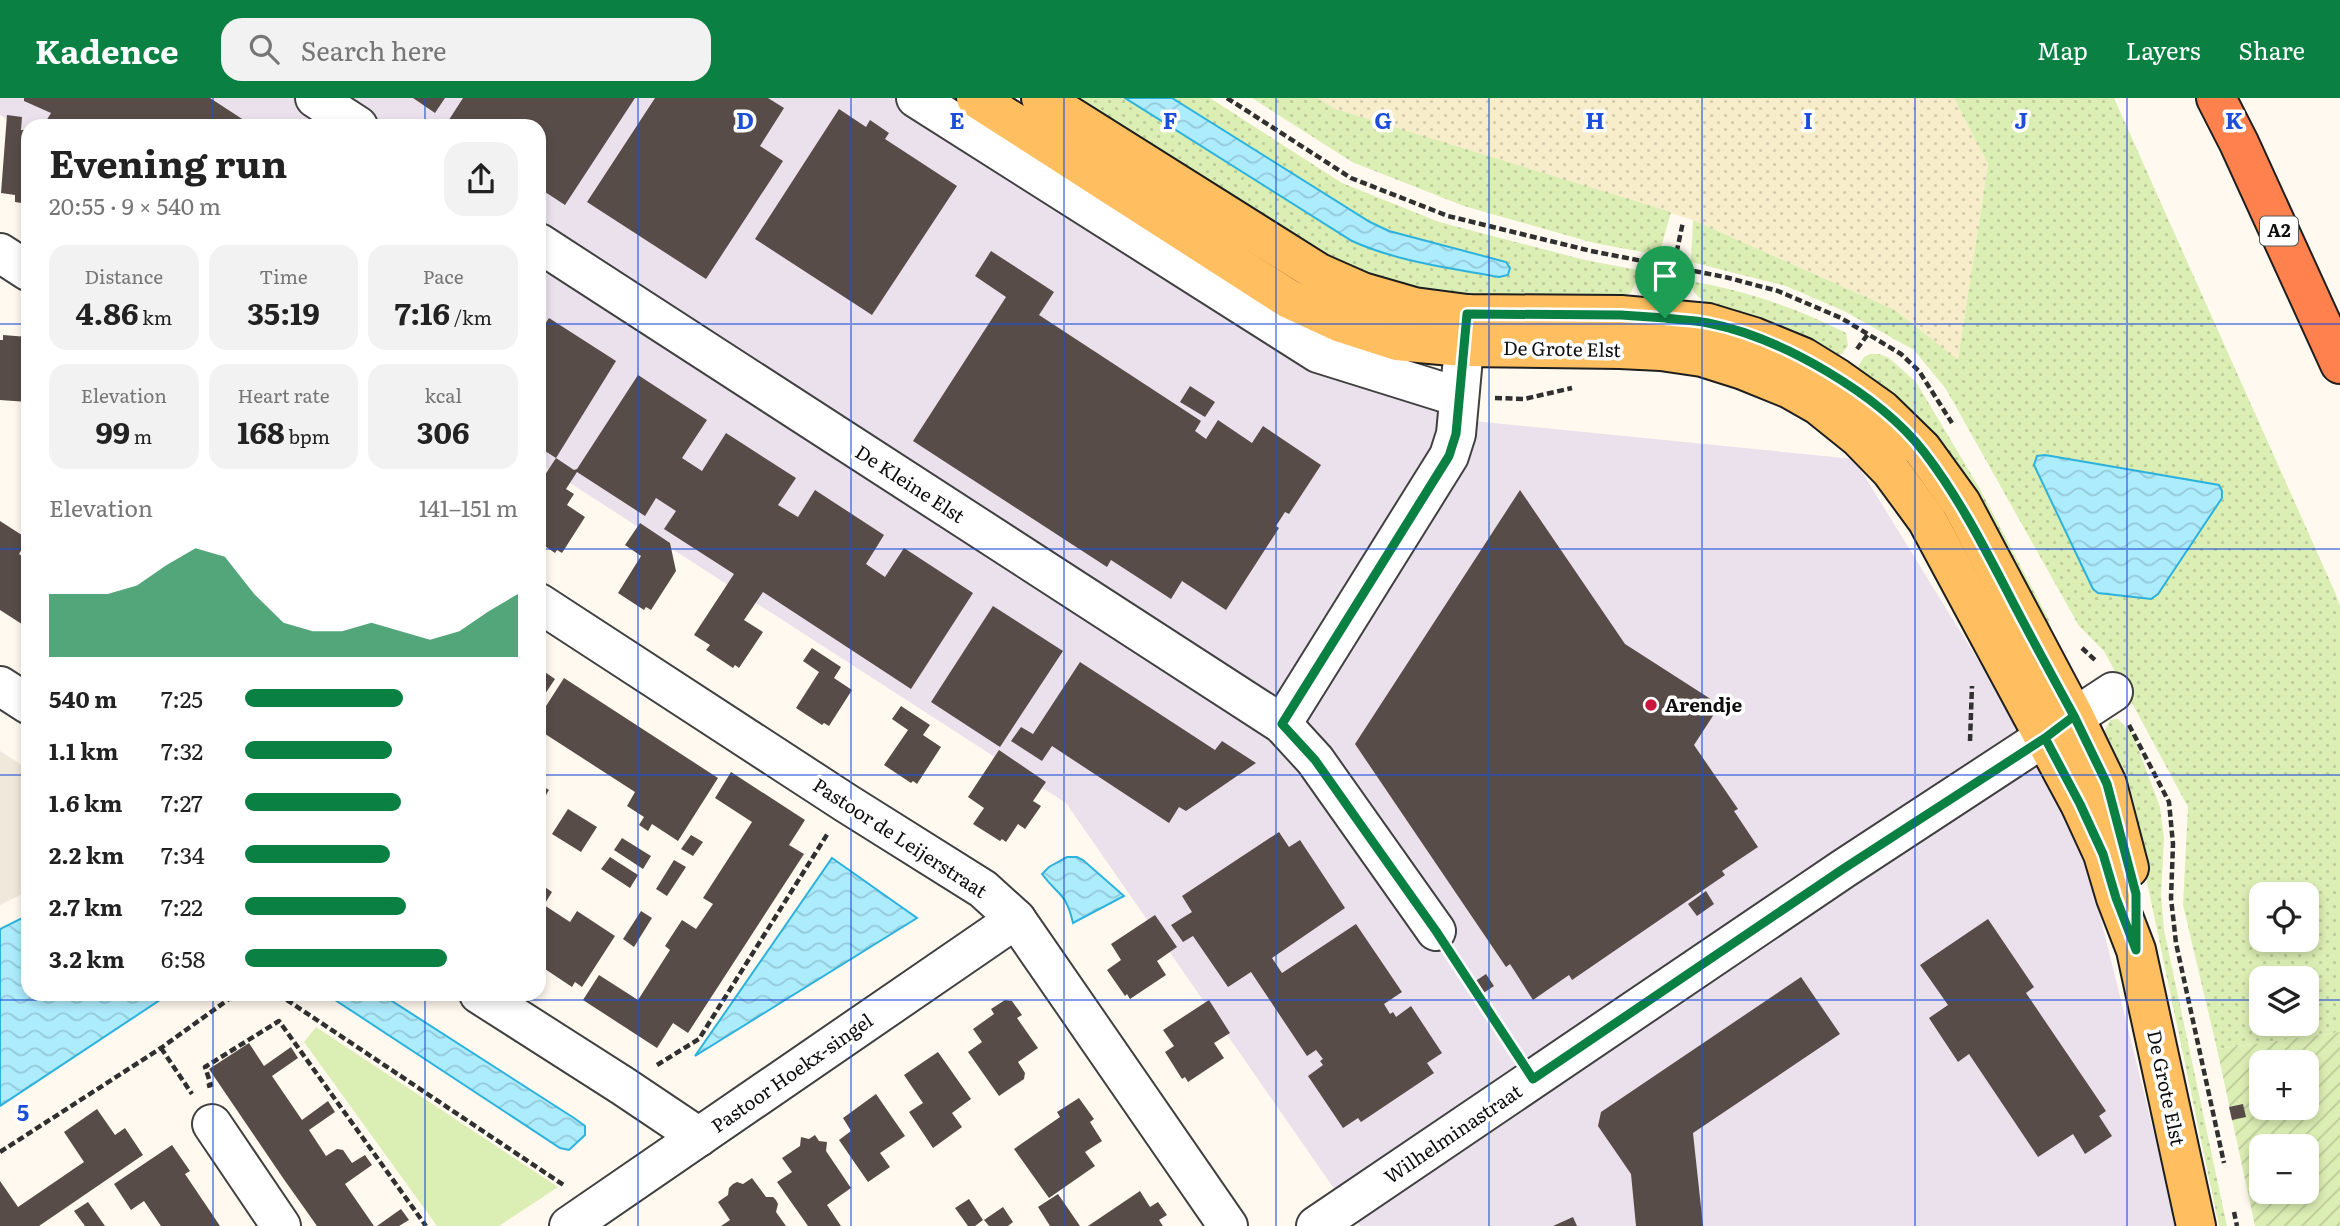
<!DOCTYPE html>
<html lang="en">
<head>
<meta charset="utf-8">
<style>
  body { margin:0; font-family:Literata,serif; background:#f2f2f2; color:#222; height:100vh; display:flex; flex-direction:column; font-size:26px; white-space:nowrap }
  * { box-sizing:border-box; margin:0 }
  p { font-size:23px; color:#767676 }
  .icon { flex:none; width:38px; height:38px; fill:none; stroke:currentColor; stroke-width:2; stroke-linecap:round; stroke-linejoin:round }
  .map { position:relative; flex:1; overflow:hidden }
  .sheet { position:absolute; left:21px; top:21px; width:525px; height:882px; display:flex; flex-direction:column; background:#fff; border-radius:21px; box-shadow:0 4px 10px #0003 }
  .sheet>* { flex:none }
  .fabs { position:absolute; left:2249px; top:784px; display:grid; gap:14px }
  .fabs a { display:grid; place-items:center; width:70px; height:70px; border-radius:14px; background:#fff; box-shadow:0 4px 10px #0003; font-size:35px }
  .pin { position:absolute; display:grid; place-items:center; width:60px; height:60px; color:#fff; margin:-72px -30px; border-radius:50% 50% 50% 0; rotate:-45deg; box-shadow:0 0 7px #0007 }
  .pin .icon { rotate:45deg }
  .round { display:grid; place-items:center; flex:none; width:74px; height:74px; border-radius:21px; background:#f2f2f2 }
  .summary { display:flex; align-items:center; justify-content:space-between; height:119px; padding:0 28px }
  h1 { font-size:38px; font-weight:700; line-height:52px }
  .figures { display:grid; grid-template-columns:repeat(3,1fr); gap:10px; height:119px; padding:7px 28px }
  .figures div { display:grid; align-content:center; border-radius:18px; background:#f2f2f2; text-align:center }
  .figures b { font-size:30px; font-weight:700 }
  .figures small { font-size:19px; font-weight:400 }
  .figures p { font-size:19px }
  .chart { height:196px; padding:14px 28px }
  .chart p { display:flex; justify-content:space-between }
  .chart svg { width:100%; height:126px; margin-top:7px; fill:#0b8043; opacity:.7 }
  ul { padding:0 28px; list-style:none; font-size:23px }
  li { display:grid; grid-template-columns:112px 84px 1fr; align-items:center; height:52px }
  li i { height:18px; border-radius:9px; background:#0b8043 }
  header { display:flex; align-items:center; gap:42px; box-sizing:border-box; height:98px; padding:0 35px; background:#0b8043; color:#fff }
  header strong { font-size:33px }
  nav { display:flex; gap:38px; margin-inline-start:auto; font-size:24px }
  .search { width:490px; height:63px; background:#f2f2f2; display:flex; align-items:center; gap:18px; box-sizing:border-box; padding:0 24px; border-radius:21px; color:#767676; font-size:26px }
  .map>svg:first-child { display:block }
  .industrial { fill:#eae1ed }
  .farmland { fill:url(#farmland-dots) }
  .grass { fill:url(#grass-dots); fill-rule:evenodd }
  .park { fill:#dbeeb3 }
  .garden { fill:url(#garden-furrows); fill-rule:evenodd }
  .plaza { fill:#f1e8dc }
  .water { fill:url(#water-waves); stroke:#2cb2dc; stroke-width:2 }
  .building { fill:#584c49 }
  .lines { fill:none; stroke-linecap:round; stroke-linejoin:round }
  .minor-casing { stroke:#414141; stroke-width:42 }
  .major-casing { stroke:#1f1f1f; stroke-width:42 }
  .highway-casing { stroke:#1f1f1f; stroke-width:42 }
  .path { stroke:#303030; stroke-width:4.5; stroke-dasharray:7 3.5; stroke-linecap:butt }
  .minor { stroke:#fff; stroke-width:38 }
  .major { stroke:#ffbe5f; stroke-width:38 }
  .highway { stroke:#ff814d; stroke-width:38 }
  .route-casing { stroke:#fff; stroke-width:14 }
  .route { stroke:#0b8043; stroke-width:9 }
  .grid { fill:none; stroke:#1d4ed8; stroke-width:2; stroke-opacity:0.55 }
  .poi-dot { fill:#cd163d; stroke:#fff; stroke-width:2.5 }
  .labels { text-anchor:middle; stroke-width:7; stroke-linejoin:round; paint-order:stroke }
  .shield { fill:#fff; stroke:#565656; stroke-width:2 }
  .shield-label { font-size:18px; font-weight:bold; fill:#0e0e0e }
  .street-label { font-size:19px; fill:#0e0e0e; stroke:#fff }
  .poi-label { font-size:19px; font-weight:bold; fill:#0e0e0e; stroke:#fff; text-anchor:start }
  .grid-label { font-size:23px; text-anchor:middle; font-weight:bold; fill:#1d4ed8; stroke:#fff; stroke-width:7; stroke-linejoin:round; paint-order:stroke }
</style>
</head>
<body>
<header>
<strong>Kadence</strong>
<div class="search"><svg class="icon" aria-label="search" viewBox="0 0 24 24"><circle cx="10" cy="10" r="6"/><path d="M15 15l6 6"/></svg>Search here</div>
<nav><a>Map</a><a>Layers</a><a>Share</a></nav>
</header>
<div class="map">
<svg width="2340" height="1128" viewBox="0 0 2340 1128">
  <defs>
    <pattern id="farmland-dots" width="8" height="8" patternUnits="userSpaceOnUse" patternTransform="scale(1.75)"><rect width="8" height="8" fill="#f8edcb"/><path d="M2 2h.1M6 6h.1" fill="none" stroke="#d3caad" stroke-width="1.8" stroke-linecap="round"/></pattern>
    <pattern id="grass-dots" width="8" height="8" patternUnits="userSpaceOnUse" patternTransform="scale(1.75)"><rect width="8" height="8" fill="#dbeeb3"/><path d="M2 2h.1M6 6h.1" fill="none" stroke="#bbcb99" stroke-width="1.8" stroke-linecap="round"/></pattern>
    <pattern id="garden-furrows" width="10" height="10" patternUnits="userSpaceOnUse" patternTransform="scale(1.75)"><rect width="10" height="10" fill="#dbeeb3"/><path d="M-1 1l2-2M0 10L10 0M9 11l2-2" fill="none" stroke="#bbcb99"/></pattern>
    <pattern id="water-waves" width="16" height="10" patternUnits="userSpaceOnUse" patternTransform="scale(1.75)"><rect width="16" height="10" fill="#adecfd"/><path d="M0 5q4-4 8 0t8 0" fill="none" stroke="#94c9d8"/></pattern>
  </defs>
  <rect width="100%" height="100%" fill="#fff9ef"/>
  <!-- industrial -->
  <polygon class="industrial" points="0,0 946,0 1453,321 1854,361 2076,721 2177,1128 1360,1128 1066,705 539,365 539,28 28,28 28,35 0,17"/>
  <!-- farmland -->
  <polygon class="farmland" points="1317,0 1954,0 1988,66 1958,263 1895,212 1693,122 1334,11"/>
  <!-- grass -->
  <g class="grass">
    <path d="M1063 0H1125L1352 143C1399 164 1449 170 1499 179L1370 124 1172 0H1210L1342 85 1439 124 1585 162 1643 173 1631 194 1618 203 1465 207 1377 190Z"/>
    <polygon points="1252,0 1317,0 1335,11 1671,114 1659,157 1594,145 1464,108 1352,64"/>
    <path d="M1954 0H2114L2334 492 2340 508V934L2217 951 2183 807 2188 709 2104 553 2079 528 1946 291 1914 252 1844 213 1786 188 1691 164 1693 122 1895 212 1958 262 1988 66ZM2261 796H2306V842H2261ZM2261 880H2306V926H2261Z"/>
    <path d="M1690 183C1747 193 1794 209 1846 235L1848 248 1835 263 1707 207 1694 194Z"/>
    <polygon points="1870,256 1879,256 1889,260 1916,284 1980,391 2049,522 2050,531 2048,537 1853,277 1864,259"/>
    <polygon points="2118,621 2133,637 2160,709 2164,741 2161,797 2164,832 2227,1128 2219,1128 2142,760 2101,641 2110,622"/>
  </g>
  <!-- park -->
  <polygon class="park" points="316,929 558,1089 499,1128 437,1128 304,944"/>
  <!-- garden -->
  <path class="garden" d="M2340 934V1128H2255L2217 951ZM2261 964H2306V1010H2261ZM2261 1048H2306V1094H2261Z"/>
  <!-- plaza -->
  <polygon class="plaza" points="0,653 28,671 28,793 0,807"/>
  <!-- water -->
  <g class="water">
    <path d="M1125 0H1172L1370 124 1389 133 1506 164 1510 170 1508 177 1499 179C1449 170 1399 164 1352 143Z"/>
    <polygon points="2045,357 2219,387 2222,393 2222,400 2158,496 2151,501 2098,495 2093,491 2034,367 2037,358"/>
    <path d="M1067 759H1077L1083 762 1124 798 1073 825C1066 794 1059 799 1042 776L1049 769Z"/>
    <polygon points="832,760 917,820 695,958"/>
    <polygon points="28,817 28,896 169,896 0,1008 0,831"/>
    <polygon points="326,896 381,896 574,1020 585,1028 585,1037 569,1052 560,1050"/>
  </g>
  <!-- building -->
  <g class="building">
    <polygon points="24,0 210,0 253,28 43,28 51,15 24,3"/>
    <polygon points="413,0 445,0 435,15"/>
    <polygon points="463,0 635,0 565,107 539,90 539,28 445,28"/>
    <polygon points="655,0 768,0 784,10 760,48 783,63 706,181 587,104"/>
    <polygon points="839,11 866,29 870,22 889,35 885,41 957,88 872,217 755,141"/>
    <polygon points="7,17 22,19 21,32 28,32 28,106 15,104 15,97 1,95"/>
    <polygon points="991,153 1054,194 1039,217 1201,323 1195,333 1206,341 1218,322 1252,345 1263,328 1321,367 1289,416 1285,414 1276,428 1279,430 1226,512 1182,483 1171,501 1111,462 1107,469 913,343 1006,199 975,178"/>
    <polygon points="549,220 616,263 556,360 574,372 577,371 638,277 707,322 682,360 702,373 726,335 796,380 778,407 798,419 815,392 884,437 866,466 885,479 904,450 973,495 911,591 763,494 744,522 763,534 739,570 735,567 733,570 706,552 710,547 694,537 734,476 664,431 676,413 656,400 645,418 577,374 566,391 574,396 567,407 585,419 562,455 557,452 555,455 539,444 539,386 556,360 539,349 539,235"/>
    <polygon points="3,237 28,239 28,304 0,302 0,242 3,242"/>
    <polygon points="1190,288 1215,304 1205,319 1180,304"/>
    <polygon points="1520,392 1625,546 1720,607 1694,647 1738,711 1734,713 1758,749 1722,773 1725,777 1572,882 1569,877 1533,902 1510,866 1506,869 1355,646"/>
    <polygon points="0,423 28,441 19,456 28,462 28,530 0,512"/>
    <polygon points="640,425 670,445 676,473 651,512 646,509 644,512 618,495 641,458 625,447"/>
    <polygon points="993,508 1063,553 1000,649 931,604"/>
    <polygon points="812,550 841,569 834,580 852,592 829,628 824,625 822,627 796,610 819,574 803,563"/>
    <polygon points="1080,564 1215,652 1222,643 1256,665 1186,713 1179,709 1169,725 1052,648 1042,663 1011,643 1021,629 1033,636"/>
    <polygon points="539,570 555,581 539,605"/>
    <polygon points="564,580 718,680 678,743 652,726 648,733 639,727 644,719 627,708 635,694 539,632 539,619"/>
    <polygon points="901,608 930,627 923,637 941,649 917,686 913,683 911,685 884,667 908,632 892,621"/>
    <polygon points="999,652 1046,684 1033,703 1041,708 1025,731 1018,726 1006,744 1002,741 1000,743 973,726 984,710 968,699"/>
    <polygon points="731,674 805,722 789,747 804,756 688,935 673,925 657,950 583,902 599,877 638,902 670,852 665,848 682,822 696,831 713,806 703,800 752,724 715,700"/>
    <polygon points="539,686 549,692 541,705 539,704"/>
    <polygon points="568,711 597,729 581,754 552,736"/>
    <polygon points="1279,734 1289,749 1300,742 1345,810 1272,860 1282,875 1356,826 1402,894 1384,906 1390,916 1393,914 1396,919 1411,908 1442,955 1427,965 1434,975 1361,1024 1358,1020 1343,1030 1308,978 1323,967 1320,963 1323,961 1316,952 1307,958 1251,874 1228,889 1193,838 1183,844 1171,827 1192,814 1182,798"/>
    <polygon points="691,737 703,744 693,758 681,751"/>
    <polygon points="622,740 651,758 643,771 614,752"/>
    <polygon points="610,759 638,777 630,790 601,771"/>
    <polygon points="674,762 686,769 667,798 656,791"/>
    <polygon points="539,785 552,794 544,807 570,824 577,813 615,838 582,889 575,884 572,889 539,867"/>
    <polygon points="1706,793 1714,806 1697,818 1688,806"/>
    <polygon points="641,813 652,820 634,849 623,841"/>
    <polygon points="1155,817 1177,849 1157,863 1166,877 1130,901 1127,896 1125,898 1107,872 1121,862 1111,846"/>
    <polygon points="1988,821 2034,889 2026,895 2106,1013 2099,1018 2112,1038 2085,1056 2073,1036 2038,1059 1969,956 1958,964 1929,920 1948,907 1920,867"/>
    <polygon points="1486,876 1494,888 1482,896 1474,884"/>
    <polygon points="1801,879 1840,936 1693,1035 1703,1128 1636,1128 1631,1076 1598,1028 1601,1014"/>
    <polygon points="1005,902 1012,903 1022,917 1017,920 1038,950 1018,964 1025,975 1024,981 999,998 968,954 982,944 973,931 994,916 991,911"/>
    <polygon points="1209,902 1230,935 1214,945 1224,960 1188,984 1185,979 1182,981 1165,954 1174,948 1163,932"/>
    <polygon points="249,945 264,968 291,949 298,960 272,978 302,1022 328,1003 335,1014 309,1032 326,1058 337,1051 343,1052 352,1065 365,1057 372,1067 345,1086 374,1128 317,1128 283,1080 209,971"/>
    <polygon points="938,954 971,1001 952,1015 962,1029 933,1050 909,1014 923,1005 904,977"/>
    <polygon points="876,996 905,1038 880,1055 890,1069 868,1084 839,1042 851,1033 843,1020"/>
    <polygon points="1079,1000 1094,1021 1090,1024 1102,1043 1085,1054 1095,1068 1049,1100 1014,1051 1060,1019 1057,1014"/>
    <polygon points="2243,1006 2246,1019 2232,1022 2229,1009"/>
    <polygon points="97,1011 115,1037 125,1030 143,1057 39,1128 0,1128 0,1083 18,1109 84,1064 64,1034"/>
    <polygon points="815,1037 819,1043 827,1044 826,1053 851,1090 827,1107 841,1128 808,1128 777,1084 792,1074 782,1060 800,1048 801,1039 809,1041"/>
    <polygon points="172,1047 190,1073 185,1076 220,1128 161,1128 144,1103 131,1112 114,1086"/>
    <polygon points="752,1080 766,1099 773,1099 776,1102 778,1106 776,1114 786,1128 721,1128 730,1122 718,1104 728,1097 729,1090 733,1086 737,1084 743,1086"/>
    <polygon points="1140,1093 1150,1109 1158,1104 1167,1117 1159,1122 1163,1128 1088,1128"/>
    <polygon points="1058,1096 1080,1128 1050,1128 1038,1109"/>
    <polygon points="969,1101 983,1122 975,1128 968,1128 955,1110"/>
    <polygon points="88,1104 105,1128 85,1128 74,1113"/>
    <polygon points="1003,1109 1013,1124 1008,1128 989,1128 984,1122"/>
    <polygon points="401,1111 409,1122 399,1128 377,1128"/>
    <polygon points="1573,1119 1577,1128 1553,1128"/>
  </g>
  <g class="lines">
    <defs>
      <g id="minor">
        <polyline points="315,0 358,28"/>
        <polyline points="916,0 1318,255 1459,299"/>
        <polyline points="539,145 1282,626 1315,662 1436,833"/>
        <polyline points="0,155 28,173"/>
        <polyline points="539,505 846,705 983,791 1016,821 1228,1128"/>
        <polyline points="0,588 28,606"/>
        <polyline points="1282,626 1449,358 1456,336 1467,216"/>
        <polyline points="479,896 623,988 699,1039"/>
        <polyline points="212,1026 281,1128"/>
        <polyline points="569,1128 1016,821"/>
        <polyline points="1316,1128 1843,771 2113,594"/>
      </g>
      <g id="major">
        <polyline points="976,0 1289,201 1341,225 1397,243 1463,249 1620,251 1661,253 1702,259 1743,272 1790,291 1818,307 1859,340 1891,373 1927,422 2080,706 2103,756 2116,800 2136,852 2196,1128"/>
        <polyline points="1041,0 1319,175 1362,194 1414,209 1467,216 1621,217 1708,225 1754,239 1803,259 1837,280 1882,312 1922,351 1961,405 2074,618 2107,686 2129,770"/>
      </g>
      <polyline id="highway" points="2216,0 2239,45 2340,266"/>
    </defs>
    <!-- minor casing -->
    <use href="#minor" class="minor-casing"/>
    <!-- major casing -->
    <use href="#major" class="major-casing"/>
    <!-- highway casing -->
    <use href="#highway" class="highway-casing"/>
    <!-- path -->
    <g class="path">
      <polyline points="1227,0 1351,80 1448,118 1591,153 1725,179 1778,193 1841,220 1901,256 1919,273 1952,325"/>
      <polyline points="1670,185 1683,124"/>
      <polyline points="1857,251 1868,236"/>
      <polyline points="1495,300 1524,301 1572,290"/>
      <polyline points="2082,550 2096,563"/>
      <polyline points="2129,627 2169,704 2173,746 2171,800 2176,845 2224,1065"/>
      <polyline points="1970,643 1972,588"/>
      <polyline points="1455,863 1514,952"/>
      <polyline points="278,896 565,1088"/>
      <polyline points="161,950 192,996"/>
      <polyline points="657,967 699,941 828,735"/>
      <polyline points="207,988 211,987 205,969 279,923 426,1128"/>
      <polyline points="0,1054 161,950 236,896"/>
      <polyline points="2234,1114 2237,1128"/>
    </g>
    <!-- minor -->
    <use href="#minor" class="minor"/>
    <!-- major -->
    <use href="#major" class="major"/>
    <!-- highway -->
    <use href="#highway" class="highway"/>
  </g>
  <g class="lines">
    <defs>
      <path id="route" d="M1665 220 1621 217 1467 216 1456 336 1449 358 1282 626 1315 662 1375 747 1436 833 1533 981 1843 771 2045 640 2074 618 2107 686 2136 796V852L2116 800 2103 756 2080 706 2045 640 2074 618C2051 576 2028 534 2006 491 1981 443 1957 397 1924 354 1879 296 1780 239 1708 225 1694 222 1679 222 1665 220"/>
    </defs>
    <!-- route casing -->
    <use href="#route" class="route-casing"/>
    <!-- route -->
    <use href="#route" class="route"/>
  </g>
  <!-- grid -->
  <path class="grid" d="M213 0V28M425 0V28M638 0V1128M851 0V1128M1064 0V1128M1276 0V1128M1489 0V1128M1702 0V1128M1915 0V1128M2127 0V1128M0 226H28M539 226H2340M0 451H28M539 451H2340M0 677H28M539 677H2340M213 896V1128M425 896V1128M0 902H2261M2306 902H2340"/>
  <!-- markers -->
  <circle class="poi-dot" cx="1651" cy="607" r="7"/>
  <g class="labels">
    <!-- shield labels -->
    <rect class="shield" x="2260" y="118.5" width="38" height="29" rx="5"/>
    <g class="shield-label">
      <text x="2279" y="139">A2</text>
    </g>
    <!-- street labels -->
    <g class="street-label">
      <text transform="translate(1562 251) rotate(1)" y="7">De Grote Elst</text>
      <text transform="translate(910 386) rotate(33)" y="7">De Kleine Elst</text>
      <text transform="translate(900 740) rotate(33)" y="7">Pastoor de Leijerstraat</text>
      <text transform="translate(792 975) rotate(-35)" y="7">Pastoor Hoekx-singel</text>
      <text transform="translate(2166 990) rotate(78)" y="7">De Grote Elst</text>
      <text transform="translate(1453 1036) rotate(-34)" y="7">Wilhelminastraat</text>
    </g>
    <!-- poi labels -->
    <g class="poi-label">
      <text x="1665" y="614">Arendje</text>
    </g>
  </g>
  <g class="grid-label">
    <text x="745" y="31">D</text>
    <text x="957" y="31">E</text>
    <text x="1170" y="31">F</text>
    <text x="1383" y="31">G</text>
    <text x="1595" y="31">H</text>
    <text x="1808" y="31">I</text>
    <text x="2021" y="31">J</text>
    <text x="2234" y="31">K</text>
    <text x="23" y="1023">5</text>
  </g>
</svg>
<div class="fabs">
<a><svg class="icon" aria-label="locate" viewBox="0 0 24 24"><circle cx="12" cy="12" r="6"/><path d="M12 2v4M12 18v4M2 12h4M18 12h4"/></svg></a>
<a><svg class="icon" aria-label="layers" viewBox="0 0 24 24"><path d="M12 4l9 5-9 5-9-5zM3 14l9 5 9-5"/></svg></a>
<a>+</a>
<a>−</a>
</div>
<div class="pin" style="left:1665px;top:220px;background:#1e9e55"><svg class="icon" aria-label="arrive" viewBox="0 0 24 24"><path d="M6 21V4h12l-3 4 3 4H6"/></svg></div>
<section class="sheet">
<div class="summary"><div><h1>Evening run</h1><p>20:55 · 9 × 540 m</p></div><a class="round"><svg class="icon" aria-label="share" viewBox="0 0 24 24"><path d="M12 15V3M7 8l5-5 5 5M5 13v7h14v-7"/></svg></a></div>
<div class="figures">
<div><p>Distance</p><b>4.86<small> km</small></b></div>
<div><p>Time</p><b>35:19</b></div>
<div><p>Pace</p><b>7:16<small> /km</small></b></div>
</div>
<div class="figures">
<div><p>Elevation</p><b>99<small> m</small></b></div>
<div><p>Heart rate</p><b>168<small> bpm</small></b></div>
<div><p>kcal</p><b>306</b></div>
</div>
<div class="chart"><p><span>Elevation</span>141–151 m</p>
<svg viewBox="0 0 160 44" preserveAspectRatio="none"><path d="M0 44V22L10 22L20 22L30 19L40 12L50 6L60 9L70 22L80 32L90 35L100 35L110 32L120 35L130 38L140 35L150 28L160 22V44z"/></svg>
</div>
<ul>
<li><b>540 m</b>7:25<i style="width:58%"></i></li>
<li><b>1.1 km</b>7:32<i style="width:54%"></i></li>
<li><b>1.6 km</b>7:27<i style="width:57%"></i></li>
<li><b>2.2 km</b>7:34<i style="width:53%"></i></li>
<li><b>2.7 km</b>7:22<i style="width:59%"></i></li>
<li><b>3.2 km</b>6:58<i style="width:74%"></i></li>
</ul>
</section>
</div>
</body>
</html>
